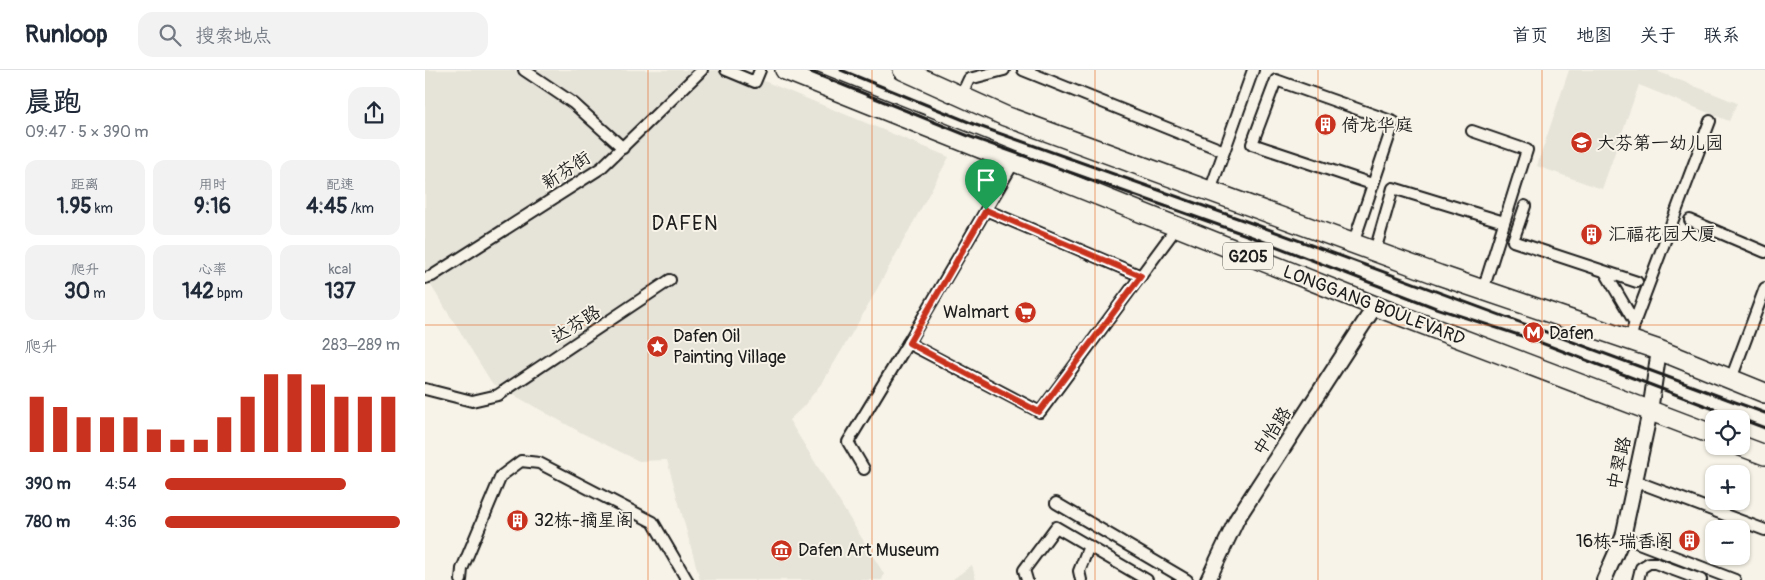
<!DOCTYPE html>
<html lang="zh">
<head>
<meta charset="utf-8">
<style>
  body { margin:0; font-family:Pangolin,"LXGW WenKai TC",sans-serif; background:#f2f2f3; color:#1f2937; height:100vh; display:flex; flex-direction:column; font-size:19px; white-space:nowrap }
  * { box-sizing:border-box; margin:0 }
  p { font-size:16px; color:#747a83 }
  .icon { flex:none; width:28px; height:28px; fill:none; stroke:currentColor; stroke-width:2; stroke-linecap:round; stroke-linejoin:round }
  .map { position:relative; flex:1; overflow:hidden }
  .details { display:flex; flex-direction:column; background:#fff; width:425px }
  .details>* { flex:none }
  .buttons { position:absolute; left:1280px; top:340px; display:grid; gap:10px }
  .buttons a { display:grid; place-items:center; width:45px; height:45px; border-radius:10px; background:#fff; box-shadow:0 1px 4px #0004; font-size:25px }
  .pin { position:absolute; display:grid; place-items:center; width:42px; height:42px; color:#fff; margin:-51px -21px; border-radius:50% 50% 50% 0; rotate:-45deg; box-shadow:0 0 5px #0007 }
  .pin .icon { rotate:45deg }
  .round { display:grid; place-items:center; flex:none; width:52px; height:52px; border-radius:15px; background:#f2f2f3 }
  .summary { display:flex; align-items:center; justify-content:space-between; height:85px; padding:0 25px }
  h1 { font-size:28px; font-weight:700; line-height:38px }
  .stats { display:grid; grid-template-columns:repeat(3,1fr); gap:8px; height:85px; padding:5px 25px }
  .stats div { display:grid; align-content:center; border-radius:12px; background:#f2f2f3; text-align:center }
  .stats b { font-size:21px; font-weight:700 }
  .stats small { font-size:14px; font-weight:400 }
  .stats p { font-size:14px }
  .chart { height:140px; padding:10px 25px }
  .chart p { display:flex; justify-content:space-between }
  .chart svg { width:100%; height:90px; margin-top:5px; stroke:#c8321e; stroke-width:6 }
  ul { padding:0 25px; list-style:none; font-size:16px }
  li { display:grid; grid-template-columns:80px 60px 1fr; align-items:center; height:38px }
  li i { height:12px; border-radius:6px; background:#c8321e }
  header { display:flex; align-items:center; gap:30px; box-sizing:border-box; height:70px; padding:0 25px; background:#fff; border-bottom:1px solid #e0e1e3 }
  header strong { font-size:24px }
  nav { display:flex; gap:28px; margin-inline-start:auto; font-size:18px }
  .search { width:350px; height:45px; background:#f2f2f3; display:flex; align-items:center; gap:12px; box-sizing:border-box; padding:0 18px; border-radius:15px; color:#747a83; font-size:19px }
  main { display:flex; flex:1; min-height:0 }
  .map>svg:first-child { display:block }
  .built { fill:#e6e3d9 }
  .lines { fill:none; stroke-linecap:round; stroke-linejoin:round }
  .street-casing { stroke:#1c1c1c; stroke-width:14 }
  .secondary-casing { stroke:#1c1c1c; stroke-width:18 }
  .highway-casing { stroke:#1c1c1c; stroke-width:22 }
  .street { stroke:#f7f3e8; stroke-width:10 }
  .secondary { stroke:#f7f3e8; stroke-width:14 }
  .highway { stroke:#f7f3e8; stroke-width:19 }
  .rail { stroke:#1c1c1c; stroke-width:3 }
  .route-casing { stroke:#fff; stroke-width:10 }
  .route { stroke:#c8321e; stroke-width:6 }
  .grid { fill:none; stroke:#e8590c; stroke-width:1; stroke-opacity:0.55 }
  .labels { text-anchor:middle; stroke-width:4; stroke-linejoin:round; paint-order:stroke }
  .shield { fill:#f7f3e8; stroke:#5e5c59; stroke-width:1 }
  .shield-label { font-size:16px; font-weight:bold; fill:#1c1c1c }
  .poi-label { font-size:18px; fill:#1c1c1c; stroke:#f7f3e8; text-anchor:start }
  .street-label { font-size:18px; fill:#1c1c1c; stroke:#f7f3e8 }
  .quarter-label { font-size:20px; letter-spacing:1px; fill:#1c1c1c; stroke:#f7f3e8 }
</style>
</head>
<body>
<header>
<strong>Runloop</strong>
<div class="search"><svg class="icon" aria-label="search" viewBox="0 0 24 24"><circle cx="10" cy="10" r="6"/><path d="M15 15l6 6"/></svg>搜索地点</div>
<nav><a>首页</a><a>地图</a><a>关于</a><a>联系</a></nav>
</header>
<main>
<section class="details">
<div class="summary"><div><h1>晨跑</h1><p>09:47 · 5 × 390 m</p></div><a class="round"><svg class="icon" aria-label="share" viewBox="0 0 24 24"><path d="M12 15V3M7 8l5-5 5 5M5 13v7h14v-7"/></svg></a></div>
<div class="stats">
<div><p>距离</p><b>1.95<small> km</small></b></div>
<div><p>用时</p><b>9:16</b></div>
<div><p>配速</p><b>4:45<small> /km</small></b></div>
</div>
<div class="stats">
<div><p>爬升</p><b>30<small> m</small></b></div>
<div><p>心率</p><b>142<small> bpm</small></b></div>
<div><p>kcal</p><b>137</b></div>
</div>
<div class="chart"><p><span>爬升</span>283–289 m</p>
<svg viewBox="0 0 160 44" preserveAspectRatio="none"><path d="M5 44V17M15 44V22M25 44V27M35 44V27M45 44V27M55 44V33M65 44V38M75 44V38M85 44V27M95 44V17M105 44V6M115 44V6M125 44V11M135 44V17M145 44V17M155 44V17"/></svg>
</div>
<ul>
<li><b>390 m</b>4:54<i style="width:77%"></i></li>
<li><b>780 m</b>4:36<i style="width:100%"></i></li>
</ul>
</section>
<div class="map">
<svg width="1340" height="510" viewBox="0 0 1340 510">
  <rect width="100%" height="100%" fill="#f7f3e8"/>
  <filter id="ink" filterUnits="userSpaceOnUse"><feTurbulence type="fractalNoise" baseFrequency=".02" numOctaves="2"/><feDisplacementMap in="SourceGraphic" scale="10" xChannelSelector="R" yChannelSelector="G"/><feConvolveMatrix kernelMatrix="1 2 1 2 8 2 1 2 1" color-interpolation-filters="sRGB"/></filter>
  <g filter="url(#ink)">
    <!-- built -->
    <g class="built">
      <polygon points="0,0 312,0 524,87 440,241 399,310 378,337 364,350 459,504 457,510 275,510 242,390 214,391 157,363 67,313 0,206"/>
      <polygon points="1144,0 1233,0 1234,2 1312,33 1304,51 1214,15 1177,119 1112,96"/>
      <polygon points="547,495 551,510 527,510"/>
    </g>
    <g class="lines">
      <defs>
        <g id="street">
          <polyline points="99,0 148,33 198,78"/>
          <polyline points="301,0 330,12 335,0"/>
          <polyline points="598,0 799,81"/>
          <polyline points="536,26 544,9 579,0"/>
          <polyline points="1047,61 1102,80 1058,220"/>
          <polyline points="589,92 483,273 615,342 752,157"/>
          <polyline points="785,121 828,0"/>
          <polyline points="1100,136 1088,171 1212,212"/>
          <polyline points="561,140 716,206"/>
          <polyline points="1265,150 1340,182"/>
          <polyline points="928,174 969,52 851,10 827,74 947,114"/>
          <polyline points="950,181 968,118 1079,152"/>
          <polyline points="1180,202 1210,253"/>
          <polyline points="0,208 7,206 176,98 277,0"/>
          <polyline points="1205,270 1211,248 1285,51"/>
          <polyline points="1306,309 1340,218"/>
          <polyline points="0,319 47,331 73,325 245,210"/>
          <polyline points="439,399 423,372 483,273"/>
          <polyline points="1210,411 1340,460"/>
          <polyline points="631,433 762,510"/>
          <polyline points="1198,467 1310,510"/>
          <polyline points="36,510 37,499 76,406 96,391 114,393 228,452 262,510"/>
          <polyline points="602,510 599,500 631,457 722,510"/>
          <polyline points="656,510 654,501 664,476"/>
          <polyline points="1213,510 1216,498 1224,493 1230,493 1276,510"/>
        </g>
        <g id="secondary">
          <polyline points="783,510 812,449 950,236"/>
          <polyline points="1179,510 1198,467 1225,341 1234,280"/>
        </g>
        <g id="highway">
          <polyline points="360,0 950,236 1289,365"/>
          <polyline points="478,0 580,46 1014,205 1234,280 1340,323"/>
          <polyline points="1316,376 1340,385"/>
        </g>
      </defs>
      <!-- street casing -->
      <use href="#street" class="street-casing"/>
      <!-- secondary casing -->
      <use href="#secondary" class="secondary-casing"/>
      <!-- highway casing -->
      <use href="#highway" class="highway-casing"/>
      <!-- street -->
      <use href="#street" class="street"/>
      <!-- secondary -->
      <use href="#secondary" class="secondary"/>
      <!-- highway -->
      <use href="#highway" class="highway"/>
      <!-- rail -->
      <g class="rail">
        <polyline points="381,0 546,67 827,167 1011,238 1106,269 1315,349"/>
        <polyline points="416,0 551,55 832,155 1340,343"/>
        <polyline points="1316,349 1340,358"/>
      </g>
    </g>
  </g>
  <g class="lines" filter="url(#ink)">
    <defs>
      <polygon id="route" points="561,140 716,206 614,342 484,273"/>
    </defs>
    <!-- route casing -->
    <use href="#route" class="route-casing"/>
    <!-- route -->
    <use href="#route" class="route"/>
  </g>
  <!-- grid -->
  <path class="grid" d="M223 0V510M447 0V510M670 0V510M893 0V510M1117 0V510M0 255H1340"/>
  <!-- icons -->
  <defs>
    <symbol id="building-disc" viewBox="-11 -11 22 22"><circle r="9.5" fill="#c8321e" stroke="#f7f3e8"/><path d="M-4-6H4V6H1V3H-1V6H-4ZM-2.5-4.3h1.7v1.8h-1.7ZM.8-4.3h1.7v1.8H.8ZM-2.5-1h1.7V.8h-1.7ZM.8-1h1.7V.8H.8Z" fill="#fff"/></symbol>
    <symbol id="school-disc" viewBox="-11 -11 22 22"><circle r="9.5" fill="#c8321e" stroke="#f7f3e8"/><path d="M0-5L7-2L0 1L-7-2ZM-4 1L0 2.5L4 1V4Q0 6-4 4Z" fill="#fff"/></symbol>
    <symbol id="supermarket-disc" viewBox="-11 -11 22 22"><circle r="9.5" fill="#c8321e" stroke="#f7f3e8"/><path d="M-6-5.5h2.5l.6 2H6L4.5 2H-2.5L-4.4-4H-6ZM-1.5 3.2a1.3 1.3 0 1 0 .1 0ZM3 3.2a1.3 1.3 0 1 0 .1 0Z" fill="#fff"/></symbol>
    <symbol id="metro-disc" viewBox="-11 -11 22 22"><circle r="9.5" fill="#c8321e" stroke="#f7f3e8"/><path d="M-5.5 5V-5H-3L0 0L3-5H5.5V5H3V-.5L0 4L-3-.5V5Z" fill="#fff"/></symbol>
    <symbol id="sight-disc" viewBox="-11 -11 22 22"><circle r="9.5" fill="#c8321e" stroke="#f7f3e8"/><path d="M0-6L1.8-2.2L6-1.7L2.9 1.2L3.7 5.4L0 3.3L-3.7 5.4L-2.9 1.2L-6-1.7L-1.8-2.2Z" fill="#fff"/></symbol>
    <symbol id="museum-disc" viewBox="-11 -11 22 22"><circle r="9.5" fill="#c8321e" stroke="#f7f3e8"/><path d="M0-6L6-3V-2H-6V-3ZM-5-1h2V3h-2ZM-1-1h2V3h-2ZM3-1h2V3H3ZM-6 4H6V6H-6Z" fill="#fff"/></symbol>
  </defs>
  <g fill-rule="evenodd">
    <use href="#building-disc" x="888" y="42" width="25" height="25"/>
    <use href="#school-disc" x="1144" y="60" width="25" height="25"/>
    <use href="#building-disc" x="1154" y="152" width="25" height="25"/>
    <use href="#supermarket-disc" x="588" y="230" width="25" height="25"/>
    <use href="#metro-disc" x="1096" y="250" width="25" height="25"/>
    <use href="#sight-disc" x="220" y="264" width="25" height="25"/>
    <use href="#building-disc" x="80" y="438" width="25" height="25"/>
    <use href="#building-disc" x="1252" y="458" width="25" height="25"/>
    <use href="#museum-disc" x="344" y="468" width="25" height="25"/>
  </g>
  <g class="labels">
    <!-- shield labels -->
    <rect class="shield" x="798" y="172.5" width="50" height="27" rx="4"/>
    <g class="shield-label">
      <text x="823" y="192">G205</text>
    </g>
    <!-- poi labels -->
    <g class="poi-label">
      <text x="916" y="61">倚龙华庭</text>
      <text x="1172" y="79">大芬第一幼儿园</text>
      <text x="1183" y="170">汇福花园大厦</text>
      <text x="584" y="248" text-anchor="end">Walmart</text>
      <text x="1124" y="269">Dafen</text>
      <text x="248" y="272">Dafen Oil<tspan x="248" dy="21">Painting Village</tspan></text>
      <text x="109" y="456">32栋-摘星阁</text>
      <text x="1248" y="477" text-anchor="end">16栋-瑞香阁</text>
      <text x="373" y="486">Dafen Art Museum</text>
    </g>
    <!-- street labels -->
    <g class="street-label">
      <text transform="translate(141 100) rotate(-33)" y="6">新芬街</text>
      <text transform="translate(949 235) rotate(21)" y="6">LONGGANG BOULEVARD</text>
      <text transform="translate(151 254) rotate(-33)" y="6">达芬路</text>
      <text transform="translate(847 361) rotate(-57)" y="6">中怡路</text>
      <text transform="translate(1194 393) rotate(-78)" y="6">中翠路</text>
    </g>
    <!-- quarter labels -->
    <g class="quarter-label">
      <text x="260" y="160">DAFEN</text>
    </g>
  </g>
</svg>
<div class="buttons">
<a><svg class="icon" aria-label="locate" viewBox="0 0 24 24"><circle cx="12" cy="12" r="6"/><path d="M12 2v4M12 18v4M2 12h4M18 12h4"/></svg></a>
<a>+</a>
<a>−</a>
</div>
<div class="pin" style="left:561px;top:140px;background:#1e9e55"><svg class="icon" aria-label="arrive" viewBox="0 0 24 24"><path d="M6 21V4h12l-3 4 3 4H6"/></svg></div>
</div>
</main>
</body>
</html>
